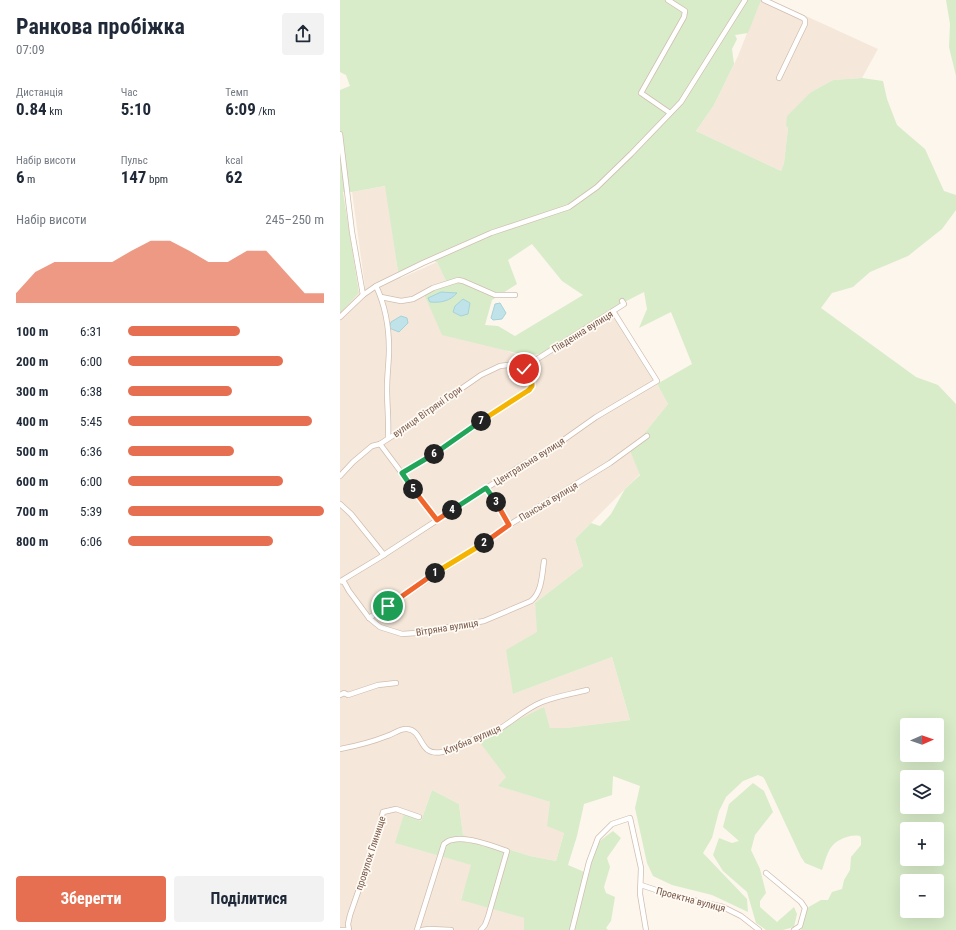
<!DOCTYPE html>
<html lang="uk">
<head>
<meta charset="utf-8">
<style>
  body { margin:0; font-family:"Roboto Condensed",sans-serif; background:#f2f2f3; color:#1f2937; height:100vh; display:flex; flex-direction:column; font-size:15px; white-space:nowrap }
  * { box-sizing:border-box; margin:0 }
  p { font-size:13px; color:#747a83 }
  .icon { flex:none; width:22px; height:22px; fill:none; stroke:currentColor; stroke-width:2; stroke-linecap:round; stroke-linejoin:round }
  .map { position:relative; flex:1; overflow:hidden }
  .drawer { display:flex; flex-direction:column; background:#fff; width:340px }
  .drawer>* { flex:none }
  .needle { width:26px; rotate:88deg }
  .controls { position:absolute; left:560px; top:718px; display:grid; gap:8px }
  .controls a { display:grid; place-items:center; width:44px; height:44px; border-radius:4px; background:#fff; box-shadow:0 4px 16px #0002; font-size:20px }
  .pin { position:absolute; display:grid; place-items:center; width:34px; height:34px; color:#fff; margin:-17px; border:2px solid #fff; border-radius:50%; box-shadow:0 1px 4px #0007 }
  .km { position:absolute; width:20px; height:20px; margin:-10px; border-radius:50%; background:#222; color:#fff; font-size:11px; line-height:20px; text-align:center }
  .round { display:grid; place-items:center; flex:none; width:42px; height:42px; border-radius:4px; background:#f2f2f3 }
  .head { display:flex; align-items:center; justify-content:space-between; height:68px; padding:0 16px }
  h1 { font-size:22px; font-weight:700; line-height:30px }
  .stats { display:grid; grid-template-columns:repeat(3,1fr); gap:6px; height:68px; padding:4px 16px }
  .stats div { display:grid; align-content:center }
  .stats b { font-size:17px; font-weight:700 }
  .stats small { font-size:11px; font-weight:400 }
  .stats p { font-size:11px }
  .chart { height:112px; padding:8px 16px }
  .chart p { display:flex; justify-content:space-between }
  .chart svg { width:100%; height:72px; margin-top:4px; fill:#e76f51; opacity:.7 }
  .button { display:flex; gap:8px; margin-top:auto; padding:8px 16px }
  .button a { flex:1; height:46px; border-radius:4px; background:#e76f51; color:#fff; font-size:16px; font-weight:700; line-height:46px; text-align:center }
  .button a+a { background:#f2f2f3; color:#1f2937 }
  ul { padding:0 16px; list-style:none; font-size:13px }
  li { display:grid; grid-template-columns:64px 48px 1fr; align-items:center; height:30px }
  li i { height:10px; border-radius:5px; background:#e76f51 }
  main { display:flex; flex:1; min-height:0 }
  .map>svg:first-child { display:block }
  .residential { fill:#f5e8da }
  .green { fill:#d8ecc9; fill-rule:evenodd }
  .water { fill:#bfe3e8; stroke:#a5d3da }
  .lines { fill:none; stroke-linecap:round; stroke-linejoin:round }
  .minor-casing { stroke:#d1beb0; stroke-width:6 }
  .minor { stroke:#fff; stroke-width:4.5 }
  .split-1-casing { stroke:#fff; stroke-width:8 }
  .split-2-casing { stroke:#fff; stroke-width:8 }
  .split-3-casing { stroke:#fff; stroke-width:8 }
  .split-4-casing { stroke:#fff; stroke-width:8 }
  .split-5-casing { stroke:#fff; stroke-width:8 }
  .split-6-casing { stroke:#fff; stroke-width:8 }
  .split-7-casing { stroke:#fff; stroke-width:8 }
  .split-8-casing { stroke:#fff; stroke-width:8 }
  .split-9-casing { stroke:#fff; stroke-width:8 }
  .split-1 { stroke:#f0652b; stroke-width:5 }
  .split-2 { stroke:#f5b400; stroke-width:5 }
  .split-3 { stroke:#f0652b; stroke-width:5 }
  .split-4 { stroke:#22a559; stroke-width:5 }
  .split-5 { stroke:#f0652b; stroke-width:5 }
  .split-6 { stroke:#22a559; stroke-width:5 }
  .split-7 { stroke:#22a559; stroke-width:5 }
  .split-8 { stroke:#f5b400; stroke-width:5 }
  .split-9 { stroke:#f5b400; stroke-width:5 }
  .labels { text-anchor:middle; stroke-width:3.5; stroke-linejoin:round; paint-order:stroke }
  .street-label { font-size:10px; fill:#7a5c4d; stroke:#fffaf3 }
</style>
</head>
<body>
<main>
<section class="drawer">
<div class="head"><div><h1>Ранкова пробіжка</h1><p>07:09</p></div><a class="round"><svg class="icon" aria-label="share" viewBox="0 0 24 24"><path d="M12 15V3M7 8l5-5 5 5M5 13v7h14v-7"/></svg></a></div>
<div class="stats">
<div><p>Дистанція</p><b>0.84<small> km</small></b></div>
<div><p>Час</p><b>5:10</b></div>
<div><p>Темп</p><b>6:09<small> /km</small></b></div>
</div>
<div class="stats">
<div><p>Набір висоти</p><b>6<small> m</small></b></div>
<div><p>Пульс</p><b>147<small> bpm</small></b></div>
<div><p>kcal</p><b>62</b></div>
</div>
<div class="chart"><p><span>Набір висоти</span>245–250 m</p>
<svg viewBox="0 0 160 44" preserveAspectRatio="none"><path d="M0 44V38L10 25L20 19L30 19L40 19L50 19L60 12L70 6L80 6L90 12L100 19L110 19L120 12L130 12L140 25L150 38L160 38V44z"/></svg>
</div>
<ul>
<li><b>100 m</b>6:31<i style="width:57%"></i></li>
<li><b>200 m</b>6:00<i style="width:79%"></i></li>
<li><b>300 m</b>6:38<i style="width:53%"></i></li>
<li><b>400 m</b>5:45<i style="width:94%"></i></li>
<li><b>500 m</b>6:36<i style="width:54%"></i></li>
<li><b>600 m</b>6:00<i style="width:79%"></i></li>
<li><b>700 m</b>5:39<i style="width:100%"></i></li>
<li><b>800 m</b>6:06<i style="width:74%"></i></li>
</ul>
<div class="button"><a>Зберегти</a><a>Поділитися</a></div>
</section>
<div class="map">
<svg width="616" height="930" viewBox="0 0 616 930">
  <rect width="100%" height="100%" fill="#fdf6ec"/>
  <!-- residential -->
  <g class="residential">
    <polygon points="420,0 431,0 538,49 522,78 493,80 471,92 446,126 448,128 444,163 441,171 356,131 374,105 398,56"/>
    <polygon points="46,186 58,272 61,278 97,262 106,281 159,348 178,355 201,356 275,307 328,404 290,451 300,474 235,539 243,566 195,603 198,632 173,694 272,657 290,720 226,728 210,728 203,707 166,777 159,786 210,802 224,833 216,861 190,856 123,835 119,804 92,790 81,821 64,815 56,843 132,865 121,899 184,918 188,930 0,930 0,313 25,287 12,192"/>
  </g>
  <!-- green -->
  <g class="green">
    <path d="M0 0H421L408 33 395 35 397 39 392 49 394 64 374 105 356 131 441 171 444 163 448 128 446 126 447 116 471 92 493 80 522 78 543 81 547 99 557 125 585 149 604 191 616 195V210L602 229 568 256 530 272 513 287 492 293 481 308 576 377 598 385 616 404V930H461L467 908 481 900H488L492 892 502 889 504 880 510 870 511 857 521 845V838L520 836C511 834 499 839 493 845 487 851 485 862 482 870L465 863 461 857 425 780 423 777 418 775 403 781 386 797 379 811 372 838 363 853 407 899 408 912 372 895 332 885 313 876 307 863 295 808 300 786 273 776 272 795 244 804 237 836 228 865 249 874 254 851 257 843 273 831 281 838 267 858 270 867 264 887 266 893 275 897 271 921 266 928 268 930H184V918L121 900 131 865 55 843 64 814 81 821 92 790 119 804 123 835 190 856 216 861 224 833 207 826 210 802 158 786 166 777 138 740 204 707 210 728H226L290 720 272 657 173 694 166 650 197 632 195 603 243 566 235 539 251 523 260 526 271 514 285 489 300 475 290 451 328 404 317 384 352 364 331 312 299 328 307 309 304 292 269 310 203 354 184 355 102 335 84 294 106 281 97 262 90 260 58 272 45 186 12 192H3L19 293 0 313V90L10 86 6 75 0 72ZM192 244 222 281 243 295 175 336 158 326 145 325 152 300 177 284 168 260ZM567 725H597V755H567ZM567 777H597V807H567ZM567 829H597V859H567ZM567 881H597V911H567Z"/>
    <polygon points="606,0 616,0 616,76 609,47 610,24"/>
    <polygon points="413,783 424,791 433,812 415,835 411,850 420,869 426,893 420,901 420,907 437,922 454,907 457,914 454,927 443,930 426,930 416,923 407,892 383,871 373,855 379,838 392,843 399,841 383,827 389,804"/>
  </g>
  <!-- water -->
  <g class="water">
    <path d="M101 292 117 293C110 301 101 303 90 302L88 298Z"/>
    <polygon points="123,299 130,303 128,314 121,316 113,312 115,306"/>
    <polygon points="160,303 166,313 162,319 153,320 151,318 155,304"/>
    <polygon points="61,316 67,318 68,323 59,332 49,328 51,322"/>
  </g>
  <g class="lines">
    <defs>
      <g id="minor">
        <polyline points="328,0 345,11 344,17 301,93 330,113"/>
        <polyline points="424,0 463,18 465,20 465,24 439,78"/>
        <polyline points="0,134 12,232 23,295"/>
        <path d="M36 286C45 305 49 328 49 349 49 362 47 375 47 389 47 405 49 421 48 438"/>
        <polyline points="41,297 61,301 73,299 93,288 118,280 123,281 155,295 175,295"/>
        <polyline points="0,317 23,295 36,286 83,263 151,233 229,207 257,187 291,154 341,102 405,0"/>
        <polyline points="183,368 284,304 282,301"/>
        <polyline points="40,444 97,520"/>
        <polyline points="62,473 102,449 191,388 191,384 183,368"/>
        <polyline points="0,476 13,462 32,446 40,444 66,427 141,375 160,366 168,365 183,368"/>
        <polyline points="146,488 154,499 169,525"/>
        <polyline points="0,504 11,514 44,555"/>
        <path d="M0 581 4 582 9 591 29 618 40 627 62 634 76 633 144 621 191 601C202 592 202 575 204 561"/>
        <polyline points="1,581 39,558 182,465 215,446 256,417 317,381 273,311"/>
        <polyline points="29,618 150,539 169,525 270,463 307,436"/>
        <polyline points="0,695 4,693 8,695 38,685 56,683"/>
        <path d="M0 749C16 746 32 742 47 736 54 734 60 728 67 729 84 730 78 757 102 752 114 750 124 743 135 738 144 735 153 732 161 728 175 719 187 708 202 702 217 696 232 694 247 690"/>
        <polyline points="426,873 461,902 465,908 460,926 454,930"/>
        <polyline points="301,885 331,895 383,907 401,916 419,930"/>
        <polyline points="0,930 7,930"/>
        <polyline points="9,930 8,924 10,915 35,843 43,812 56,809 79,817"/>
        <path d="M77 930 104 844C107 842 109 840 112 840 127 836 153 846 167 851L148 917 145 925 141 930"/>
        <polyline points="82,930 89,929 111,930"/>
        <polyline points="232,930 249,862 258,838 272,824 290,818 301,868 300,894 306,930"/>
      </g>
    </defs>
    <!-- minor casing -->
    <use href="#minor" class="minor-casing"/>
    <!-- minor -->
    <use href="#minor" class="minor"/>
  </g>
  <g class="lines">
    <defs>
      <polyline id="split-1" points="48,606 95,573"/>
      <polyline id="split-2" points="95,573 144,543"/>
      <polyline id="split-3" points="144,543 169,525 156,502"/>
      <polyline id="split-4" points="112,510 146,488 156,502"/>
      <polyline id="split-5" points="73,489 97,520 112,510"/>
      <polyline id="split-6" points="73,489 62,473 94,454"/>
      <polyline id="split-7" points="94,454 141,421"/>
      <polyline id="split-8" points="141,421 189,390"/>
      <polyline id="split-9" points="184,369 192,384 192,386 189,390"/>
    </defs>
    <!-- split-1 casing -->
    <use href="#split-1" class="split-1-casing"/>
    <!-- split-2 casing -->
    <use href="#split-2" class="split-2-casing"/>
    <!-- split-3 casing -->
    <use href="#split-3" class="split-3-casing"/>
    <!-- split-4 casing -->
    <use href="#split-4" class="split-4-casing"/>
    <!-- split-5 casing -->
    <use href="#split-5" class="split-5-casing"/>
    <!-- split-6 casing -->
    <use href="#split-6" class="split-6-casing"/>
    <!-- split-7 casing -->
    <use href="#split-7" class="split-7-casing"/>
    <!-- split-8 casing -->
    <use href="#split-8" class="split-8-casing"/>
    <!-- split-9 casing -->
    <use href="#split-9" class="split-9-casing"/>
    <!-- split-1 -->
    <use href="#split-1" class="split-1"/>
    <!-- split-2 -->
    <use href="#split-2" class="split-2"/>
    <!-- split-3 -->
    <use href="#split-3" class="split-3"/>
    <!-- split-4 -->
    <use href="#split-4" class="split-4"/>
    <!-- split-5 -->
    <use href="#split-5" class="split-5"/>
    <!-- split-6 -->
    <use href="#split-6" class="split-6"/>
    <!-- split-7 -->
    <use href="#split-7" class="split-7"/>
    <!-- split-8 -->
    <use href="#split-8" class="split-8"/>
    <!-- split-9 -->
    <use href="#split-9" class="split-9"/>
  </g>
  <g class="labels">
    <!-- street labels -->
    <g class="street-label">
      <text transform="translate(242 331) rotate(-32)" y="4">Південна вулиця</text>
      <text transform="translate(87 411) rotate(-35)" y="4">вулиця Вітряні Гори</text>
      <text transform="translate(189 461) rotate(-32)" y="4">Центральна вулиця</text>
      <text transform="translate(208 501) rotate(-31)" y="4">Панська вулиця</text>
      <text transform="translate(107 627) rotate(-9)" y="4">Вітряна вулиця</text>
      <text transform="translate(132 739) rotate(-23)" y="4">Клубна вулиця</text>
      <text transform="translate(30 853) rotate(-72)" y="4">провулок Глинище</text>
      <text transform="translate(351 899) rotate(15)" y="4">Проектна вулиця</text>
    </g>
  </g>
</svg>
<div class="controls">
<a><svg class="needle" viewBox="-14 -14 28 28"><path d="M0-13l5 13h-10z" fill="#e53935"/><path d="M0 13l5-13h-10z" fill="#747a83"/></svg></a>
<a><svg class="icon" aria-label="layers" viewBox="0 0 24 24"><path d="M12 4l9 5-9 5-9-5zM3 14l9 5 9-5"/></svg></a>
<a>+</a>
<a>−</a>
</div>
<div class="pin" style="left:48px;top:606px;background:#1e9e55"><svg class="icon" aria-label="arrive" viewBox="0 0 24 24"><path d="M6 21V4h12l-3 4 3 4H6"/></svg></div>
<div class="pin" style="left:184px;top:369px;background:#d93025"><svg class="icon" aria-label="check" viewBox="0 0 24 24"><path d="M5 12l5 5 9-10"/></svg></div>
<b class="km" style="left:95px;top:573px">1</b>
<b class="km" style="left:144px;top:543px">2</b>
<b class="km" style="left:156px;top:502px">3</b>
<b class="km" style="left:112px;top:510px">4</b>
<b class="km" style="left:73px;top:489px">5</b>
<b class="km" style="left:94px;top:454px">6</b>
<b class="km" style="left:141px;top:421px">7</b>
</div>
</main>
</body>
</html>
